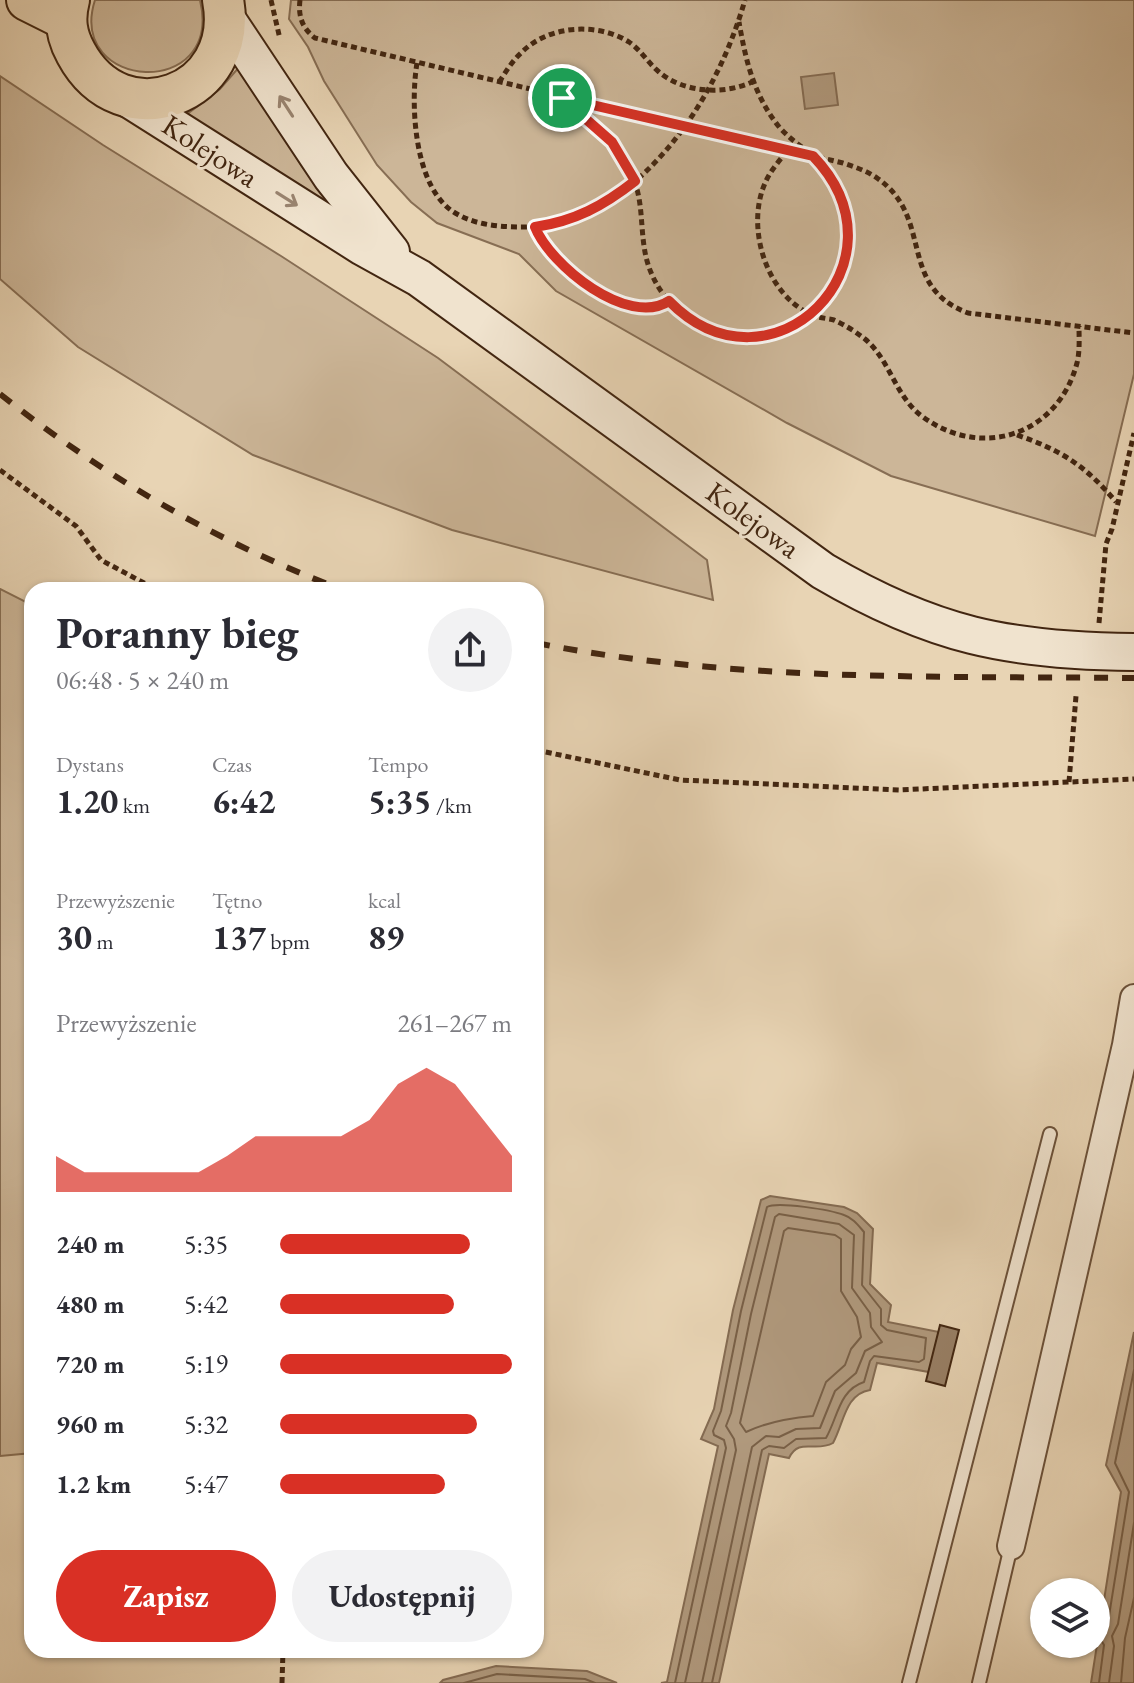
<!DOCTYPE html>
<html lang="pl">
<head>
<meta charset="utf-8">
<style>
  body { margin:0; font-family:"EB Garamond",serif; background:#f2f2f3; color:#2b2b33; height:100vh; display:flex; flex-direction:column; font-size:30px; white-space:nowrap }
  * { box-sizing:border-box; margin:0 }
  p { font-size:26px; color:#7c7c81 }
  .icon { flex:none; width:44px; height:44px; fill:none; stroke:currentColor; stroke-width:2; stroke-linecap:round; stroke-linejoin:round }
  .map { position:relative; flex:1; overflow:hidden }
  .drawer { position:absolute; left:24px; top:582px; width:520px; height:1076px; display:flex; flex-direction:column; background:#fff; border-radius:24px; box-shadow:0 2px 6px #0004 }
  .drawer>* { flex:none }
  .controls { position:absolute; left:1030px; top:1578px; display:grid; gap:16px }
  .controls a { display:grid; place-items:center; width:80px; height:80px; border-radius:50%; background:#fff; box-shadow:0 2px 6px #0004; font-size:40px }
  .pin { position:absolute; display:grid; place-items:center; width:68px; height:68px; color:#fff; margin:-34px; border:4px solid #fff; border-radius:50%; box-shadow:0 2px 8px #0007 }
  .round { display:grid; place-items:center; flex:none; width:84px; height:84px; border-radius:42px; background:#f2f2f3 }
  .overview { display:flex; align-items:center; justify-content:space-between; height:136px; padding:0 32px }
  h1 { font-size:44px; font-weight:700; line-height:60px }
  .metrics { display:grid; grid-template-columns:repeat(3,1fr); gap:12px; height:136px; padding:8px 32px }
  .metrics div { display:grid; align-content:center }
  .metrics b { font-size:34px; font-weight:700 }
  .metrics small { font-size:22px; font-weight:400 }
  .metrics p { font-size:22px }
  .chart { height:224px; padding:16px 32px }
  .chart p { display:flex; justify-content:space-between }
  .chart svg { width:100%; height:144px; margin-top:8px; fill:#d93025; opacity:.7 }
  .action { display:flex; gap:16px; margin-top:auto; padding:16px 32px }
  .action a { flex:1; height:92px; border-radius:48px; background:#d93025; color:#fff; font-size:32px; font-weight:700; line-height:92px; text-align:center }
  .action a+a { background:#f2f2f3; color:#2b2b33 }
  ul { padding:0 32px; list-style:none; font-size:26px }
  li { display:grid; grid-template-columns:128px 96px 1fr; align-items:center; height:60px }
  li i { height:20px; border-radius:10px; background:#d93025 }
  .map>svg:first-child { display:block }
  .green { fill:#ccb698; stroke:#876e54; stroke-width:2 }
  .water { fill:#b0997d; stroke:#846b52; stroke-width:2 }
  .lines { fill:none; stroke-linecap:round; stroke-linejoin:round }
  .shore { stroke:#796047; stroke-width:2 }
  .building { fill:#988066; stroke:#422611; stroke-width:2 }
  .service-casing { stroke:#6c523a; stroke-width:16 }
  .minor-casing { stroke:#6c523a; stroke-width:30 }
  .secondary-casing { stroke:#422611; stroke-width:40 }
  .primary-casing { stroke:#422611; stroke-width:44 }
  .path { stroke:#422611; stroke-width:5; stroke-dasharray:6 4; stroke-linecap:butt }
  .service { stroke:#f0e3ce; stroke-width:12 }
  .minor { stroke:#f0e3ce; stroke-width:26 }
  .secondary { stroke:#f0e3ce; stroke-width:36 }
  .primary { stroke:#e8d4b4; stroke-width:40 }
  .rail { stroke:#422611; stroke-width:6; stroke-dasharray:14 14; stroke-linecap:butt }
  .oneway { stroke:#998470 }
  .route-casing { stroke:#fff; stroke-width:16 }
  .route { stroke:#d93025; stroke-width:10 }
  .labels { text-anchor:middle; stroke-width:6; stroke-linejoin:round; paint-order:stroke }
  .street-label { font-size:30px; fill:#422611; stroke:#f0e3ce }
</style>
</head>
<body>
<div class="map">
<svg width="1134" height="1683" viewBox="0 0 1134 1683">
  <rect width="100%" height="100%" fill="#e8d4b4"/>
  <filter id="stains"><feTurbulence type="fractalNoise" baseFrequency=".0025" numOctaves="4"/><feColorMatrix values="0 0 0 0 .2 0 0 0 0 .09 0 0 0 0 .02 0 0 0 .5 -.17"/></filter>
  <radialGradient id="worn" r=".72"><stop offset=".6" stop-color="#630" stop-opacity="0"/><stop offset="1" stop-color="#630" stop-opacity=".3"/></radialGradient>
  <!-- green -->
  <g class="green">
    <path d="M95 0H200C224 101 66 91 95 0Z"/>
    <polygon points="291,0 1134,0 1134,374 1095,536 891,476 787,423 556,291 519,254 437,223 411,202 377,165 324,81 308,47 289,19"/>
    <polygon points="240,66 244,70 301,165 335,210 186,115 220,89"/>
    <polygon points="0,76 103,145 281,256 438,358 707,560 713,600 452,530 253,455 78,347 0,279"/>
    <polygon points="0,589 32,605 32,1453 0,1456"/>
  </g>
  <!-- water -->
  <g class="water">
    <polygon points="834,73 838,105 805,109 801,77"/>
    <path d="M770 1196 844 1207 857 1213 873 1229 870 1284 891 1305 888 1322 939 1332 929 1372 877 1363 870 1390C845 1394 844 1423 833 1443 815 1453 799 1437 789 1458L769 1454 719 1683H661L667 1682 718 1446 701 1439 714 1409 733 1310 761 1200Z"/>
    <polygon points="1134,1332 1134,1683 1091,1683 1121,1492 1106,1465"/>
    <polygon points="496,1666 587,1671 617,1683 440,1683 443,1680"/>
  </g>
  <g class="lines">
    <!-- shore -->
    <g class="shore">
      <path d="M788 1228 835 1235 841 1239V1291L857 1317 861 1337 851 1349 845 1365 826 1382 813 1416C790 1418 767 1422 746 1432L740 1423 784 1231Z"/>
      <polyline points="464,1683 497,1674 585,1679 595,1683"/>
      <path d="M675 1683 726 1448 724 1440 714 1435 713 1431 721 1411 741 1311 767 1207C777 1201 831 1210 844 1215 853 1218 858 1225 864 1232L862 1285 881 1309V1325L887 1330 926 1338 924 1359 919 1362 874 1356 870 1361 864 1382C839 1390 838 1417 826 1438L796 1439 784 1448 769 1446 762 1450 712 1683"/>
      <polyline points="685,1683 736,1450 734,1439 726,1426 731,1413 751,1314 775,1217 779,1214 839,1224 854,1235 852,1288 870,1313 871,1327 882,1342 865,1351 856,1373 835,1391 820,1428 796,1429 779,1437 766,1436 752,1447 702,1683"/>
      <polyline points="1099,1683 1104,1645 1097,1633 1108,1622 1129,1492 1115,1463 1134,1370"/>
      <polyline points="1109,1683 1114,1646 1112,1636 1118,1624 1134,1523"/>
      <polyline points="1121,1683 1125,1638 1134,1598"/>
    </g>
  </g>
  <!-- building -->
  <polygon class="building" points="940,1325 959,1330 945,1386 926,1381"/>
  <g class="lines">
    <defs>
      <g id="service">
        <polyline points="909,1683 1050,1134"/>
        <polyline points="979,1683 1011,1546"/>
      </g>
      <polyline id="minor" points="1011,1546 1126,1045 1134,998"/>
      <g id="secondary">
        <polyline points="226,18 331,176 391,252"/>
        <path d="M126 97 363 247 419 278 823 571C932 635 1008 651 1134 652"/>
      </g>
      <g id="primary">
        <polyline points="27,0 65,19"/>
        <path d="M69 0C64 19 66 35 76 53 122 139 241 95 223 0"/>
      </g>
    </defs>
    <!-- service casing -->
    <use href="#service" class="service-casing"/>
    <!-- minor casing -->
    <use href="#minor" class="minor-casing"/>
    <!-- secondary casing -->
    <use href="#secondary" class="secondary-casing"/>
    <!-- primary casing -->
    <use href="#primary" class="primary-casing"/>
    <!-- path -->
    <g class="path">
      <polyline points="271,0 280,39"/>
      <path d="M300 0C298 16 302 28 315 38L843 163C855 167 867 171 877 178 935 218 896 286 968 313L1134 333"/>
      <path d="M417 63C410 105 414 191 457 214 476 225 500 227 522 227 552 227 582 219 608 202 677 156 722 79 745 0"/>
      <path d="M499 82C506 72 512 61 521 53 548 25 597 22 629 42 641 50 648 63 659 72 684 93 724 95 752 82"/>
      <path d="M563 98C588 119 614 139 629 168 645 200 639 225 646 257 657 304 701 338 748 337 778 336 809 322 827 298 845 275 852 246 847 218 843 195 831 170 812 155 801 146 790 139 780 128 754 96 746 62 739 22"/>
      <path d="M787 151C780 160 771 170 766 181 745 225 765 293 810 314 817 318 826 318 834 320 845 325 856 332 865 339 891 361 895 397 923 417 982 460 1058 435 1077 363 1080 351 1079 338 1079 326"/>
      <path d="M535 227C550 265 628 328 669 301"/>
      <path d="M1017 435C1061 450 1086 466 1116 502"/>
      <polyline points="0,470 76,526 101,560 157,590"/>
      <polyline points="1099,623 1106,544 1112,529 1134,433"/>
      <polyline points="536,750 680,780 899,790 1134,779"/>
      <polyline points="1069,782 1076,696"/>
      <polyline points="282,1683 283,1650"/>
    </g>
    <!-- service -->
    <use href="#service" class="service"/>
    <!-- minor -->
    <use href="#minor" class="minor"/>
    <!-- secondary -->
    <use href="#secondary" class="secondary"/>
    <!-- primary -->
    <use href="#primary" class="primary"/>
    <!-- rail -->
    <g class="rail">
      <path d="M0 394C105 477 218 543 343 590"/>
      <path d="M536 643C733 682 935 676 1134 678"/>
    </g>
  </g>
  <!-- one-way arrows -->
  <defs><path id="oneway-shaft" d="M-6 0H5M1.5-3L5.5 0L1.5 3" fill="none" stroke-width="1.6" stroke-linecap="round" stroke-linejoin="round" transform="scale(2)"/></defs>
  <g class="oneway">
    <use href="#oneway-shaft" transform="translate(286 106) rotate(-123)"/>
    <use href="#oneway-shaft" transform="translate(287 199) rotate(32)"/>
  </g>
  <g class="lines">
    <defs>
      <path id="route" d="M562 98 813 156C915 262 771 405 669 301 628 328 550 265 535 227 575 221 603 206 635 181L612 142Z"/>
    </defs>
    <!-- route casing -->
    <use href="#route" class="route-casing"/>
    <!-- route -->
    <use href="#route" class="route"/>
  </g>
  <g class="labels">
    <!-- street labels -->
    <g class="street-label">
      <text transform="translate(210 151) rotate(33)" y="10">Kolejowa</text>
      <text transform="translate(753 520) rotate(36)" y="10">Kolejowa</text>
    </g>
  </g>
  <rect width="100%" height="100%" filter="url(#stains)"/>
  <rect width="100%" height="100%" fill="url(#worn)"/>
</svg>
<div class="controls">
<a><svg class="icon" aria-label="layers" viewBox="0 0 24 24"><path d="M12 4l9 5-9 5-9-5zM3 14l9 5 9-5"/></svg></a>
</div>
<div class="pin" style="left:562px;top:98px;background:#1e9e55"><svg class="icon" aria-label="arrive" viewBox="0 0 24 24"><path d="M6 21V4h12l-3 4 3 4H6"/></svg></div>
<section class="drawer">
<div class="overview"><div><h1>Poranny bieg</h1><p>06:48 · 5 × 240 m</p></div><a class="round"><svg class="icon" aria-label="share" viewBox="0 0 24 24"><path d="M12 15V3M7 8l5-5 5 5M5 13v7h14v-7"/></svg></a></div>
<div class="metrics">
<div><p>Dystans</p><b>1.20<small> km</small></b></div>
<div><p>Czas</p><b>6:42</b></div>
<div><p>Tempo</p><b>5:35<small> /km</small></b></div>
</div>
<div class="metrics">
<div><p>Przewyższenie</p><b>30<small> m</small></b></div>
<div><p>Tętno</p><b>137<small> bpm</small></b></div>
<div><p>kcal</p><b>89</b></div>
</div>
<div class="chart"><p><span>Przewyższenie</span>261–267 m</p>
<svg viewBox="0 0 160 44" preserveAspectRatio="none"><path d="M0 44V33L10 38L20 38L30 38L40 38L50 38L60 33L70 27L80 27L90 27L100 27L110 22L120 11L130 6L140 11L150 22L160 33V44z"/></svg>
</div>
<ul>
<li><b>240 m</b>5:35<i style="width:82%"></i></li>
<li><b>480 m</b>5:42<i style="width:75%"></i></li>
<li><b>720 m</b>5:19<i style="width:100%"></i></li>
<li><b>960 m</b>5:32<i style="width:85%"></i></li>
<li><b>1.2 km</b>5:47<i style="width:71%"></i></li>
</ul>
<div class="action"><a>Zapisz</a><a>Udostępnij</a></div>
</section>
</div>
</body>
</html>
